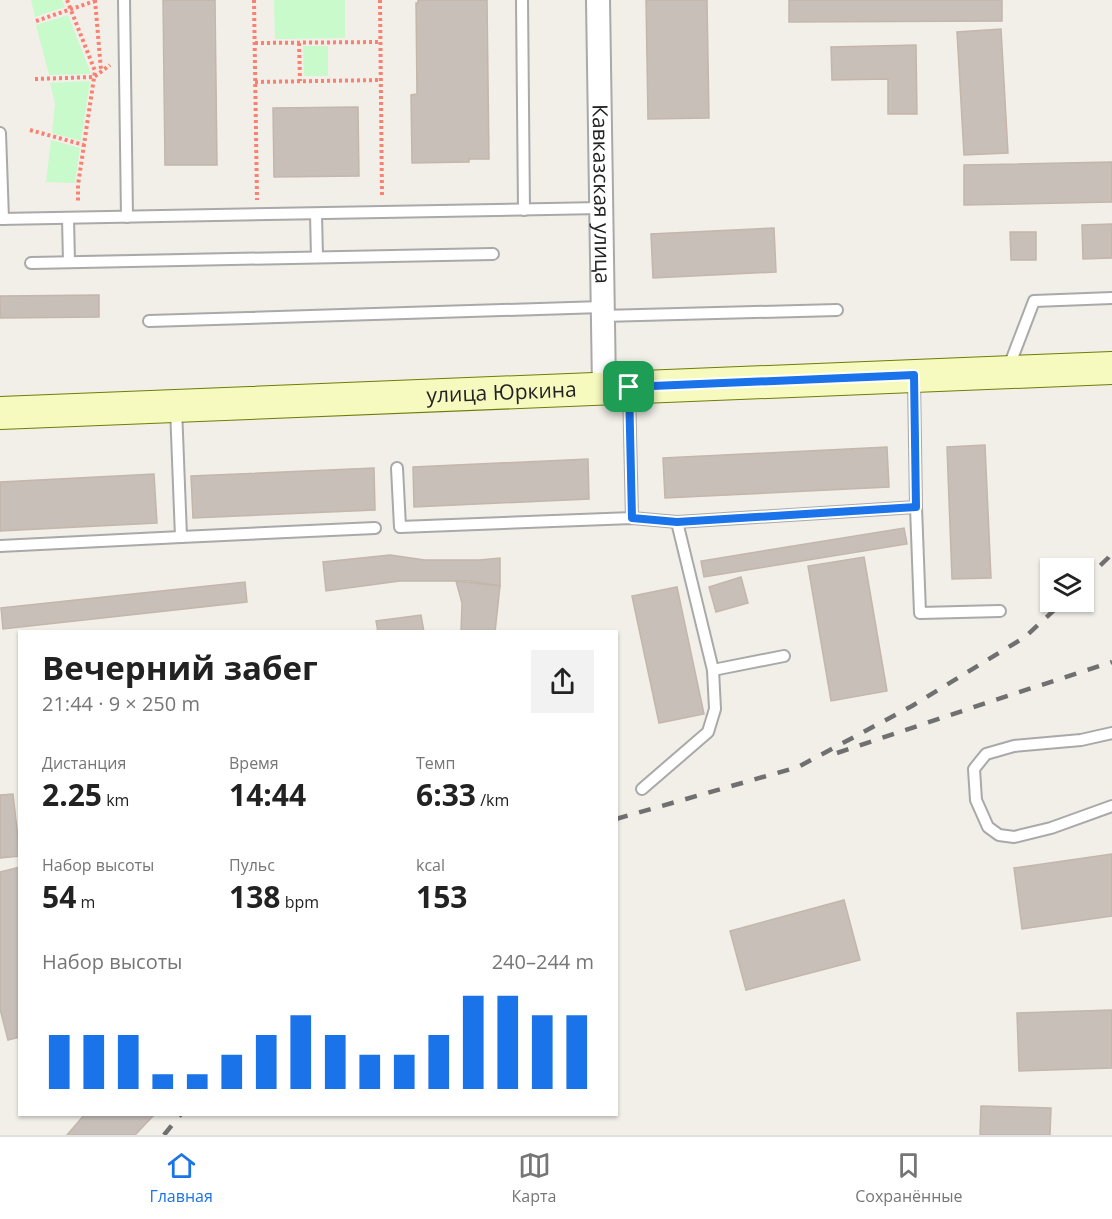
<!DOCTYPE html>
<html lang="ru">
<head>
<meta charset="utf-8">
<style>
  body { margin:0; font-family:"Open Sans",sans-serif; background:#f2f2f2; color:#222; height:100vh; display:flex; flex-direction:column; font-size:22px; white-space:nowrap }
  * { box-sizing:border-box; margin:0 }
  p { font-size:20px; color:#767676 }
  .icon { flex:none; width:33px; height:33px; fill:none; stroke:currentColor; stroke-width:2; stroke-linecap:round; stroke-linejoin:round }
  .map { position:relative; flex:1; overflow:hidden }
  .details { position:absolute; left:18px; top:630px; width:600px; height:486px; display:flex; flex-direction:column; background:#fff; border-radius:0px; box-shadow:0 2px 4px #0004 }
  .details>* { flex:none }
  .controls { position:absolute; left:1040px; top:558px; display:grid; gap:12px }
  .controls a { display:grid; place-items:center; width:54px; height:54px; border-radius:0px; background:#fff; box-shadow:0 2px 4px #0004; font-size:30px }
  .pin { position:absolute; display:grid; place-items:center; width:51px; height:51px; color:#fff; margin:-26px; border-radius:12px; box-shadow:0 3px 9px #0006 }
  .round { display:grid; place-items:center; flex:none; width:63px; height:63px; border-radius:0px; background:#f2f2f2 }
  .head { display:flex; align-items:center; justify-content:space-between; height:102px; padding:0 24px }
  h1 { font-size:33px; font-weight:700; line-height:45px }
  .stats { display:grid; grid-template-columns:repeat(3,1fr); gap:9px; height:102px; padding:6px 24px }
  .stats div { display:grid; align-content:center }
  .stats b { font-size:30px; font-weight:700 }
  .stats small { font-size:16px; font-weight:400 }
  .stats p { font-size:16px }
  .chart { height:168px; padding:12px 24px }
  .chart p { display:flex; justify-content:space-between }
  .chart svg { width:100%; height:108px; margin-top:6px; stroke:#1a73e8; stroke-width:6 }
  .menu { display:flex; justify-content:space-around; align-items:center; height:84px; border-top:2px solid #e0e0e0; background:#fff; font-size:16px; color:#767676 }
  .menu a { display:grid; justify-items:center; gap:3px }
  .menu .on { color:#1a73e8 }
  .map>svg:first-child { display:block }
  .park { fill:#c8facc }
  .building { fill:#c7bfb8; stroke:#c4b6ab; stroke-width:1.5 }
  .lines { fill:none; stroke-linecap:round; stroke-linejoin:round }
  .service-casing { stroke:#a9a9a9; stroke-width:14 }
  .minor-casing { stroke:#a9a9a9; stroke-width:26 }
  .secondary-casing { stroke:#707d05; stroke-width:34 }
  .path { stroke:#fa8072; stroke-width:4; stroke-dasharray:3 3; stroke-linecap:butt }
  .service { stroke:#fff; stroke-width:10 }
  .minor { stroke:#fff; stroke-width:22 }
  .secondary { stroke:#f7fabf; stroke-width:32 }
  .rail { stroke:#707070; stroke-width:4.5; stroke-dasharray:12 12; stroke-linecap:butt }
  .route-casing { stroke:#fff; stroke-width:12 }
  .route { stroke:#1a73e8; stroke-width:8 }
  .labels { text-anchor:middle; stroke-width:5; stroke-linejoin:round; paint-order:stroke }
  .street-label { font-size:21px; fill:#222; stroke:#fff }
</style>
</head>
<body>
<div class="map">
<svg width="1112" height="1135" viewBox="0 0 1112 1135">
  <rect width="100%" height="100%" fill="#f2efe9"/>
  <!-- park -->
  <g class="park">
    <polygon points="31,0 62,0 65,7 35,17"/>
    <polygon points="274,0 345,0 345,38 275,39"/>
    <polygon points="68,15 91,74 49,75 36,25"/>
    <polygon points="303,46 328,46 328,76 304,76"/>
    <polygon points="90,81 81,141 52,133 55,103 50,83"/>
    <polygon points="51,140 80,148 75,183 46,182"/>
  </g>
  <!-- building -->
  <g class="building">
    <polygon points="163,0 215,0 217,165 165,165"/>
    <polygon points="418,0 487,0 489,159 469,159 469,162 412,163 411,95 417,94 416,3 418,3"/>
    <polygon points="646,0 707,0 709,118 648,119"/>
    <polygon points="789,0 1002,0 1002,21 789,22"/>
    <polygon points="1001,29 1008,153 964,155 957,32"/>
    <polygon points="916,45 917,114 888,114 888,79 832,80 831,47"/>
    <polygon points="358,107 359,176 274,177 273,108"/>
    <polygon points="1112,162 1112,202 964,205 964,165"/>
    <polygon points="1112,224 1112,258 1083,259 1082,225"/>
    <polygon points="774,228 776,272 653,278 651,234"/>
    <polygon points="1010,232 1036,232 1036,260 1011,260"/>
    <polygon points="99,295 99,317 0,318 0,296"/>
    <polygon points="985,445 991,578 952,579 947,447"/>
    <polygon points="887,447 889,487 665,498 663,458"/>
    <polygon points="588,459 589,499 414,507 413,467"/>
    <polygon points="374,468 375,510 193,518 191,476"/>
    <polygon points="154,474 157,523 0,531 0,482"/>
    <polygon points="904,528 907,544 704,577 701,561"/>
    <polygon points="390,555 425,560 479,560 500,558 500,586 470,581 400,581 326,591 323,562"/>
    <polygon points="864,557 887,691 831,701 808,566"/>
    <polygon points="741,577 748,603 716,612 709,587"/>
    <polygon points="456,581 500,586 495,632 461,632 462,603"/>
    <polygon points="245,582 247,602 3,629 1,608"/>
    <polygon points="677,587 704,714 659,723 632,596"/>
    <polygon points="421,615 424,632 378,632 376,621"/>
    <polygon points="13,794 20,856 0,858 0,795"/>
    <polygon points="1112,854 1112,916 1022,929 1014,868"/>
    <polygon points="20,867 20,1037 8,1040 0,1009 0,872"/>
    <polygon points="844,900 860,960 746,990 730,931"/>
    <polygon points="1112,1010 1112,1068 1019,1071 1017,1013"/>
    <polygon points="981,1106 1051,1108 1050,1135 980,1135"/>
    <polygon points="85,1114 155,1114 135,1135 67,1135"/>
  </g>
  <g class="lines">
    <defs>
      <g id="service">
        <polyline points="124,0 127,217"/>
        <polyline points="522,0 524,210"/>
        <polyline points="0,133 3,219"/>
        <polyline points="316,214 317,257"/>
        <polyline points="68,218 69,262"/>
        <polyline points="0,219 601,208"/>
        <polyline points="31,263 493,254"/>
        <polyline points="602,316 837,310"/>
        <polyline points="149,321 602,307"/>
        <polyline points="1008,369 1034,301 1112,298"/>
        <polyline points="629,390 632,518"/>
        <polyline points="176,408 181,537 375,528"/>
        <polyline points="397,468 400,527 632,518 677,522 916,507 914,379"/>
        <polyline points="916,507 920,613 1000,611"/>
        <polyline points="677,522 713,670 784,656"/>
        <polyline points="0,546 181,537"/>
        <polyline points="1112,733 1081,740 1014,746 986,754 974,769 976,800 988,827 999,835 1014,837 1051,828 1112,806"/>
        <polyline points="642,789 708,732 715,709 713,670"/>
      </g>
      <g id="minor">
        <path id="s1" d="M598 0 604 387"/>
      </g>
      <g id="secondary">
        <path id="s2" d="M0 413 1112 368"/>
      </g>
    </defs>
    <!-- service casing -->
    <use href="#service" class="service-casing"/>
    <!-- minor casing -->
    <use href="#minor" class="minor-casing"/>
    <!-- secondary casing -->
    <use href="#secondary" class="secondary-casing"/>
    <!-- path -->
    <g class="path">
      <polyline points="67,0 95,71 78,185 78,202"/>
      <polyline points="95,0 101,70"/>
      <polyline points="254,0 257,200"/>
      <polyline points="380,0 382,197"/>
      <polyline points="36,21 95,1"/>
      <polyline points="255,43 380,42"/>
      <polyline points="299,43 300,81"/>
      <polyline points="35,79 94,77 110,65"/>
      <polyline points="255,82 381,80"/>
      <polyline points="30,130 84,145"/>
    </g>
    <!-- service -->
    <use href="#service" class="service"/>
    <!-- minor -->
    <use href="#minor" class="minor"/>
    <!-- secondary -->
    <use href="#secondary" class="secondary"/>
    <!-- rail -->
    <g class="rail">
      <polyline points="1083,582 1108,558 1112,552"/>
      <polyline points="837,753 992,701 1112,662"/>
      <polyline points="616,819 798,767 912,706 1025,637 1063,602"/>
      <polyline points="164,1135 181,1114"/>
    </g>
  </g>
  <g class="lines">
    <defs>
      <polygon id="route" points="914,375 916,507 677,522 632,518 629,387"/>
    </defs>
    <!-- route casing -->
    <use href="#route" class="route-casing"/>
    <!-- route -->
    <use href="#route" class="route"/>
  </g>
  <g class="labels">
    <!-- street labels -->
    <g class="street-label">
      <text dy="7" stroke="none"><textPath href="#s1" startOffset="194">Кавказская улица</textPath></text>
      <text dy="7" stroke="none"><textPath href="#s2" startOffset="502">улица Юркина</textPath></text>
    </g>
  </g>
</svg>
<div class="controls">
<a><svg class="icon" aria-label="layers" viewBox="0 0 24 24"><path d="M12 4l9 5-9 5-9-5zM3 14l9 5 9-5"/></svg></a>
</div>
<div class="pin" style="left:629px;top:387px;background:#1e9e55"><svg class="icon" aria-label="arrive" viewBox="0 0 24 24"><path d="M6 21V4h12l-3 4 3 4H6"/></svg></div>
<section class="details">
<div class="head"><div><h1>Вечерний забег</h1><p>21:44 · 9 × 250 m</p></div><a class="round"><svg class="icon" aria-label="share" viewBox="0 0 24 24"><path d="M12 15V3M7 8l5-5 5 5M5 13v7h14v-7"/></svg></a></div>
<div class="stats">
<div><p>Дистанция</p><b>2.25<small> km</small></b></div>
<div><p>Время</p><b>14:44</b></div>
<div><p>Темп</p><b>6:33<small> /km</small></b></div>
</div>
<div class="stats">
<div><p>Набор высоты</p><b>54<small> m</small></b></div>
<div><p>Пульс</p><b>138<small> bpm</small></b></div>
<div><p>kcal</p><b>153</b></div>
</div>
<div class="chart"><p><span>Набор высоты</span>240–244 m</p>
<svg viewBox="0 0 160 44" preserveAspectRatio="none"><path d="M5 44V22M15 44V22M25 44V22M35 44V38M45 44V38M55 44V30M65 44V22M75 44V14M85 44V22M95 44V30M105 44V30M115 44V22M125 44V6M135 44V6M145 44V14M155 44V14"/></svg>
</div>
</section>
</div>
<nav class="menu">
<a class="on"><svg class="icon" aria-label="home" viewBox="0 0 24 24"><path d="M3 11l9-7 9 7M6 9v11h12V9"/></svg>Главная</a>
<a><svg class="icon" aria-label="map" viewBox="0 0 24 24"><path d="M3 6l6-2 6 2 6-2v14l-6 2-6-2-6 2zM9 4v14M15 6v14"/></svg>Карта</a>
<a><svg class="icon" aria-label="saved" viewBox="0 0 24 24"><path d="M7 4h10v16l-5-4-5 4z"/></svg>Сохранённые</a>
</nav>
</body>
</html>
